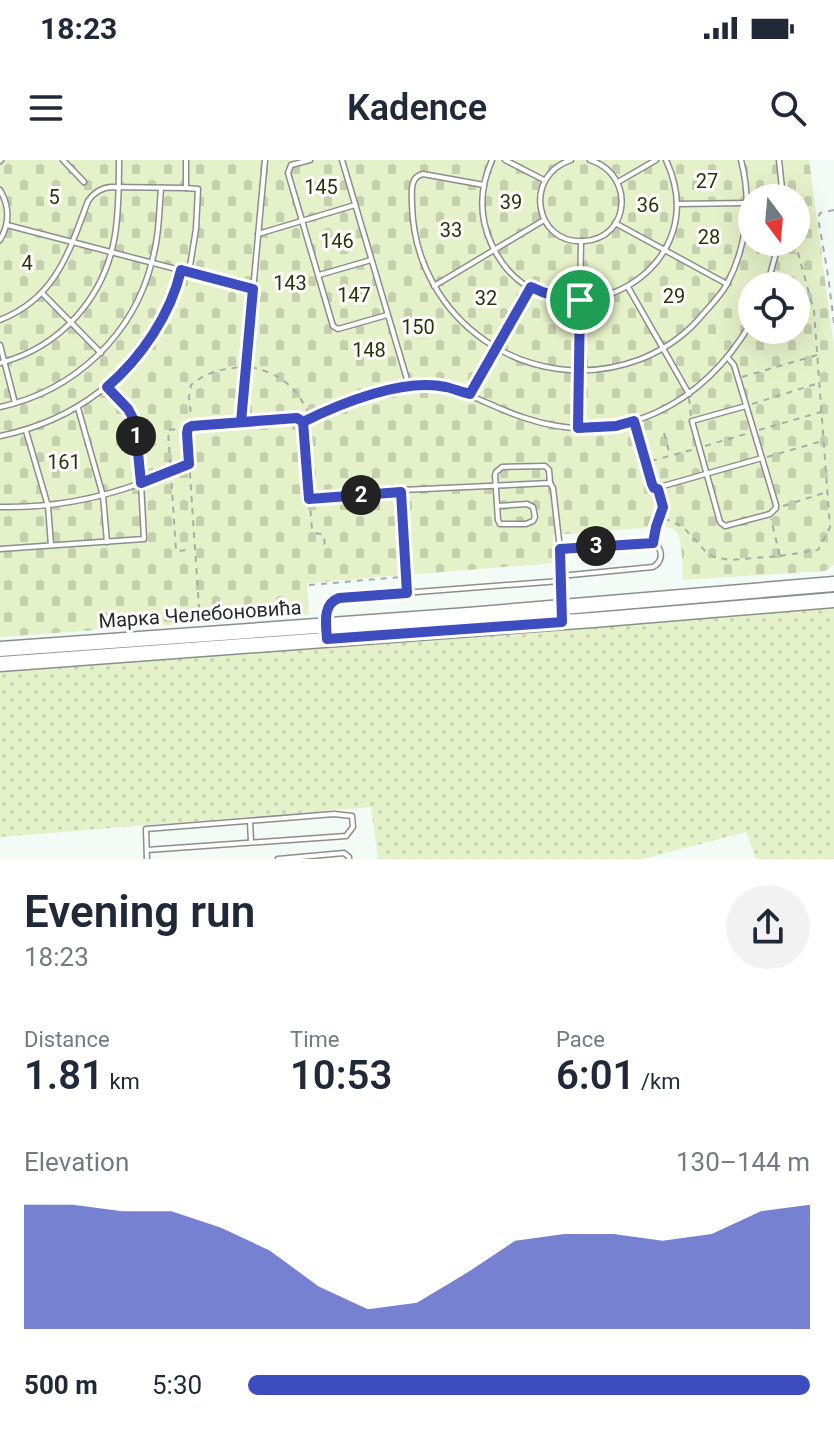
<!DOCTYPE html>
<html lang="en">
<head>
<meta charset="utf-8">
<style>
  body { margin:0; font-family:Roboto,sans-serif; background:#f2f2f3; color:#1f2937; height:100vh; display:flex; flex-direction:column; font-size:30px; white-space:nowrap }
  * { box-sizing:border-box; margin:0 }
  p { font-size:26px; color:#747a83 }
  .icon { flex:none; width:44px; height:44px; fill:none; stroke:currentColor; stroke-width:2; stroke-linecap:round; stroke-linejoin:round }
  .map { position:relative; height:699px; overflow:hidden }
  .sheet { display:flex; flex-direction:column; background:#fff; flex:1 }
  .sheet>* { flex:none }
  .needle { width:52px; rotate:164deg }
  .buttons { position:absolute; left:738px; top:24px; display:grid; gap:16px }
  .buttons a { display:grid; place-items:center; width:72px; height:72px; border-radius:50%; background:#fff; box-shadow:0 8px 32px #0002; font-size:40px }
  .pin { position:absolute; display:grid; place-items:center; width:68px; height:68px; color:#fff; margin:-34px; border:4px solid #fff; border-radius:50%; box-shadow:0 2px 8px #0007 }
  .km { position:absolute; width:40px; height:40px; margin:-20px; border-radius:50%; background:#222; color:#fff; font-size:22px; line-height:40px; text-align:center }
  .round { display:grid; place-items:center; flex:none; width:84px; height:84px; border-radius:42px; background:#f2f2f3 }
  .summary { display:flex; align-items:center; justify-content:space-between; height:136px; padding:0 24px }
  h1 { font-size:44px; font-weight:600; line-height:60px }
  .figures { display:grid; grid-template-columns:repeat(3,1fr); gap:12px; height:136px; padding:8px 24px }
  .figures div { display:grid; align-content:center }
  .figures b { font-size:40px; font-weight:600 }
  .figures small { font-size:22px; font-weight:400 }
  .figures p { font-size:22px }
  .chart { height:224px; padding:16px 24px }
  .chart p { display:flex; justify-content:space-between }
  .chart svg { width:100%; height:144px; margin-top:8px; fill:#3d4cbf; opacity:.7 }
  ul { padding:0 24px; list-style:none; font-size:26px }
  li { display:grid; grid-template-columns:128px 96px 1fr; align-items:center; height:60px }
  li i { height:20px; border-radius:10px; background:#3d4cbf }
  .status { display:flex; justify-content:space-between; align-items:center; height:56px; padding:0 40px; background:#fff; direction:ltr }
  .status svg { height:22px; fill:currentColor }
  header { display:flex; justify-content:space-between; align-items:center; height:104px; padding:0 24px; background:#fff; font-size:36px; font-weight:600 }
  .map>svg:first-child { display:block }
  .grass { fill:url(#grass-dots) }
  .cemetery { fill:url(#cemetery-stones); fill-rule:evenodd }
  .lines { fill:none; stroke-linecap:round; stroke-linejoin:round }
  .service-casing { stroke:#89908c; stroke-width:7 }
  .primary-casing { stroke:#89908c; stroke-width:17 }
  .path { stroke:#a7ada9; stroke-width:2; stroke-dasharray:6 6; stroke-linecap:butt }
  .service { stroke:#fff; stroke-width:4 }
  .primary { stroke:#fff; stroke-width:14 }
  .route-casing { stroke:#fff; stroke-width:16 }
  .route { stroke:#3d4cbf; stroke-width:10 }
  .labels { text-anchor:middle; stroke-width:6; stroke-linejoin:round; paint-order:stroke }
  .park-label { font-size:20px; fill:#2b3406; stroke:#fff }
  .street-label { font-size:20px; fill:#282b29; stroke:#fff }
</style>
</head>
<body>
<div class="status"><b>18:23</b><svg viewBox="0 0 49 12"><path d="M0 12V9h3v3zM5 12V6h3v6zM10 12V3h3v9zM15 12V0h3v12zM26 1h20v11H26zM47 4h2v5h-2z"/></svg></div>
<header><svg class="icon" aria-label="menu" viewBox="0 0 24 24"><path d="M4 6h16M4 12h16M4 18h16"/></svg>Kadence<svg class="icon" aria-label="search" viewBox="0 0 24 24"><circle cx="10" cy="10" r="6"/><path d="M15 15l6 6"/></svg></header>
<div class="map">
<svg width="834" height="699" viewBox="0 0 834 699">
  <defs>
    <pattern id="grass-dots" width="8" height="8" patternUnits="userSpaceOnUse" patternTransform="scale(2)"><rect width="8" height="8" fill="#e5f1c9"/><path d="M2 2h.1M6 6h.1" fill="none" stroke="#c4cfad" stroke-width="1.8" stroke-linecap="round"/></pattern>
    <pattern id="cemetery-stones" width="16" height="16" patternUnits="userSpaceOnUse" patternTransform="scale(2)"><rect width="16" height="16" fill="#e5f1c9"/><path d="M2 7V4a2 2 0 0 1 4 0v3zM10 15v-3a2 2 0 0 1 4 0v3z" fill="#c4cfad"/></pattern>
  </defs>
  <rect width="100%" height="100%" fill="#f3fbf6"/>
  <!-- grass -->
  <polygon class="grass" points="834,445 834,699 756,699 746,672 643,699 378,699 371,647 0,677 0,509"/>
  <!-- cemetery -->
  <path class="cemetery" d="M0 0H809L834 187V405L825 411 683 420C682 410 683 377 676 371 671 366 662 367 656 367L553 375 554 403 307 423 309 455 0 477ZM752 38H796V82H752ZM752 126H796V170H752Z"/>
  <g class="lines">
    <defs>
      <g id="service">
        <polyline points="63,0 84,22"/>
        <polyline points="310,0 291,5 288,13 333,166 338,169 387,155"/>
        <path d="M342 0 409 226C459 222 481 244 525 258 620 290 704 244 752 161"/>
        <path d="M492 0C480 27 479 56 491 83 543 199 722 121 666 0"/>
        <polyline points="505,0 544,20"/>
        <path d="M571 0C523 15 534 85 584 81 631 78 635 14 590 0"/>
        <polyline points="779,0 783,38"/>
        <polyline points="0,1 1,0"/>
        <polyline points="618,22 656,0"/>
        <path d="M484 25 423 14C409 17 412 33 412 45 415 162 531 241 641 199 666 189 687 174 704 153 712 144 721 135 727 124 747 86 752 42 741 0"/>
        <polyline points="186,28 198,29 196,69 189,112"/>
        <path d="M0 30C10 47 10 63 0 80"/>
        <polyline points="677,44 747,43"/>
        <polyline points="615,63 727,124"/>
        <polyline points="7,65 253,129"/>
        <polyline points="258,74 355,45"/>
        <polyline points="319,115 371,100"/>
        <polyline points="434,126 544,60"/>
        <polyline points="767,126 779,82"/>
        <polyline points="628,127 689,234"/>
        <polyline points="42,133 101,193"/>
        <path d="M0 160C56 138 69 92 88 41 94 32 101 28 111 27L186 28V0"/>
        <polyline points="0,185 15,243"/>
        <polyline points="728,198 734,205 776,345 776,348 770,354 725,366 720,362 692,261 746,246"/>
        <path d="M0 203C61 187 105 137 115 75 119 50 119 25 119 0"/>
        <polyline points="470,234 531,127"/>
        <path d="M0 247C74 231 134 175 152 101 159 77 159 53 161 28"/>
        <polyline points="78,248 103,336 107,382"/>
        <polyline points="241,262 265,0"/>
        <polyline points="634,262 652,324 656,328 762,298"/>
        <polyline points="578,268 581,81"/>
        <polyline points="26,271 48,346 51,385"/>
        <path d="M0 276C75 261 136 215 168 145 173 133 178 122 181 110"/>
        <polyline points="497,346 527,344 533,347 535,357 533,361 526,364 500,364 498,360 495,315 496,312 502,307 545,306 549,310 550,323"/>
        <path d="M0 347C49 348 95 340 141 323L132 255 107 228"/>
        <polyline points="653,383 656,367 663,347 658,329"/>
        <polyline points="0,389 144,379 141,323"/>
        <path d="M560 416 653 407C662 402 663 393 657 385L650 382 560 389 562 460"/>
        <polyline points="407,433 402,330 550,323 553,328 560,389"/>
        <polyline points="326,463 329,444 339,438 560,421"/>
        <polyline points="250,661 251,682"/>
        <polyline points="147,690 346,676 353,667 352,656 334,654 146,669 147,699"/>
        <polyline points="278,699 344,693 349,697 349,699"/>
      </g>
      <g id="primary">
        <polyline points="0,489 468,455 834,424"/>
        <polyline points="0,504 593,460 834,440"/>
      </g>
    </defs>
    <!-- service casing -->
    <use href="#service" class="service-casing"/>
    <!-- primary casing -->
    <use href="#primary" class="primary-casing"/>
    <!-- path -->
    <g class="path">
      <polyline points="834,50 820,53 818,58 828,115 834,163"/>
      <path d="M251 207C284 215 297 228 311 258"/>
      <polyline points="742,217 817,195"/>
      <polyline points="689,238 691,256"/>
      <polyline points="752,244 819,223"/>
      <polyline points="249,261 297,258 303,262 312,369 316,373 324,375 325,388"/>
      <path d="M304 261C329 250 377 229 403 226"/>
      <path d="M192 264 189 237 191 225C206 212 222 209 241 207"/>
      <polyline points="187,268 168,270 176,391 188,390"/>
      <polyline points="759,270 821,252"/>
      <polyline points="664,273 670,295"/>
      <polyline points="705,286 749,273"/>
      <polyline points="767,297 822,281"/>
      <polyline points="651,301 695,289"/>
      <polyline points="145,321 188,304"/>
      <polyline points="311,339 396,333"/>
      <polyline points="783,346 827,332"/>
      <polyline points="664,358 683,367 706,392 714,397 730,400 780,396 771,359"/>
      <polyline points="780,396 818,390 830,367 814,151 795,82"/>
      <polyline points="309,425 401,417"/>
      <polyline points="200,462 187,270 192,266 234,262"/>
    </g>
    <!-- service -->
    <use href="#service" class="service"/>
    <!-- primary -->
    <use href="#primary" class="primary"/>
  </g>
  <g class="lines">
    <defs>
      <path id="route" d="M580 140C562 139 547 135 531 127L470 234C462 232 454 229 446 227 403 218 341 243 303 262L297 258 192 266 188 268 187 273 189 304 141 323 135 262 128 249 107 227C141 198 171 154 181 110L253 129 241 262 297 258 303 262 309 339 401 332 407 433 339 438C322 444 326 464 327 479L562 462 560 389 653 383 656 367 663 347 658 329 654 328 652 324 634 261 616 266 578 268 580 140"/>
    </defs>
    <!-- route casing -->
    <use href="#route" class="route-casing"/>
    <!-- route -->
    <use href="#route" class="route"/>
  </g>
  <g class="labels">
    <!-- park labels -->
    <g class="park-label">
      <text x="707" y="28">27</text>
      <text x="321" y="34">145</text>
      <text x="54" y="44">5</text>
      <text x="511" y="49">39</text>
      <text x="648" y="52">36</text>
      <text x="451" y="77">33</text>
      <text x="709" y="84">28</text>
      <text x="337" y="88">146</text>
      <text x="27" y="110">4</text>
      <text x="290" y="130">143</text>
      <text x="354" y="142">147</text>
      <text x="674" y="143">29</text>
      <text x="486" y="145">32</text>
      <text x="418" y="174">150</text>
      <text x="369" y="197">148</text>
      <text x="64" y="309">161</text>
    </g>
    <!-- street labels -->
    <g class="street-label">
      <text transform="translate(200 454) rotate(-4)" y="7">Марка Челебоновића</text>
    </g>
  </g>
</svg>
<div class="buttons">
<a><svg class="needle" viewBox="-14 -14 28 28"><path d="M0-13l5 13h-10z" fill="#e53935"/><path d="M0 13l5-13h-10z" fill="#747a83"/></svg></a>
<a><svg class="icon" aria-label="locate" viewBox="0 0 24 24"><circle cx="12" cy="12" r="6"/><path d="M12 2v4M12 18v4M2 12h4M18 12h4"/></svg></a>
</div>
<div class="pin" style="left:580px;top:140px;background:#1e9e55"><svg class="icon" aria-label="arrive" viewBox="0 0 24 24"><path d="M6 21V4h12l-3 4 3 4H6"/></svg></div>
<b class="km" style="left:136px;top:276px">1</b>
<b class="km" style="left:361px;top:335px">2</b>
<b class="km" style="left:596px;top:386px">3</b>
</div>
<section class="sheet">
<div class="summary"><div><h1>Evening run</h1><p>18:23</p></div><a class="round"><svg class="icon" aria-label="share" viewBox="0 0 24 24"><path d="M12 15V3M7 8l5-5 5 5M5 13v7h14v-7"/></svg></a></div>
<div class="figures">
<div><p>Distance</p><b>1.81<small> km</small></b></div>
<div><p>Time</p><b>10:53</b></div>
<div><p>Pace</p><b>6:01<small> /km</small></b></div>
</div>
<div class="chart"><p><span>Elevation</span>130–144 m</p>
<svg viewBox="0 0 160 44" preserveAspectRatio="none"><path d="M0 44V6L10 6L20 8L30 8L40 13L50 20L60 31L70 38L80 36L90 27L100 17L110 15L120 15L130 17L140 15L150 8L160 6V44z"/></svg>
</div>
<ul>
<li><b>500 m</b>5:30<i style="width:100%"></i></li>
</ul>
</section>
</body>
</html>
